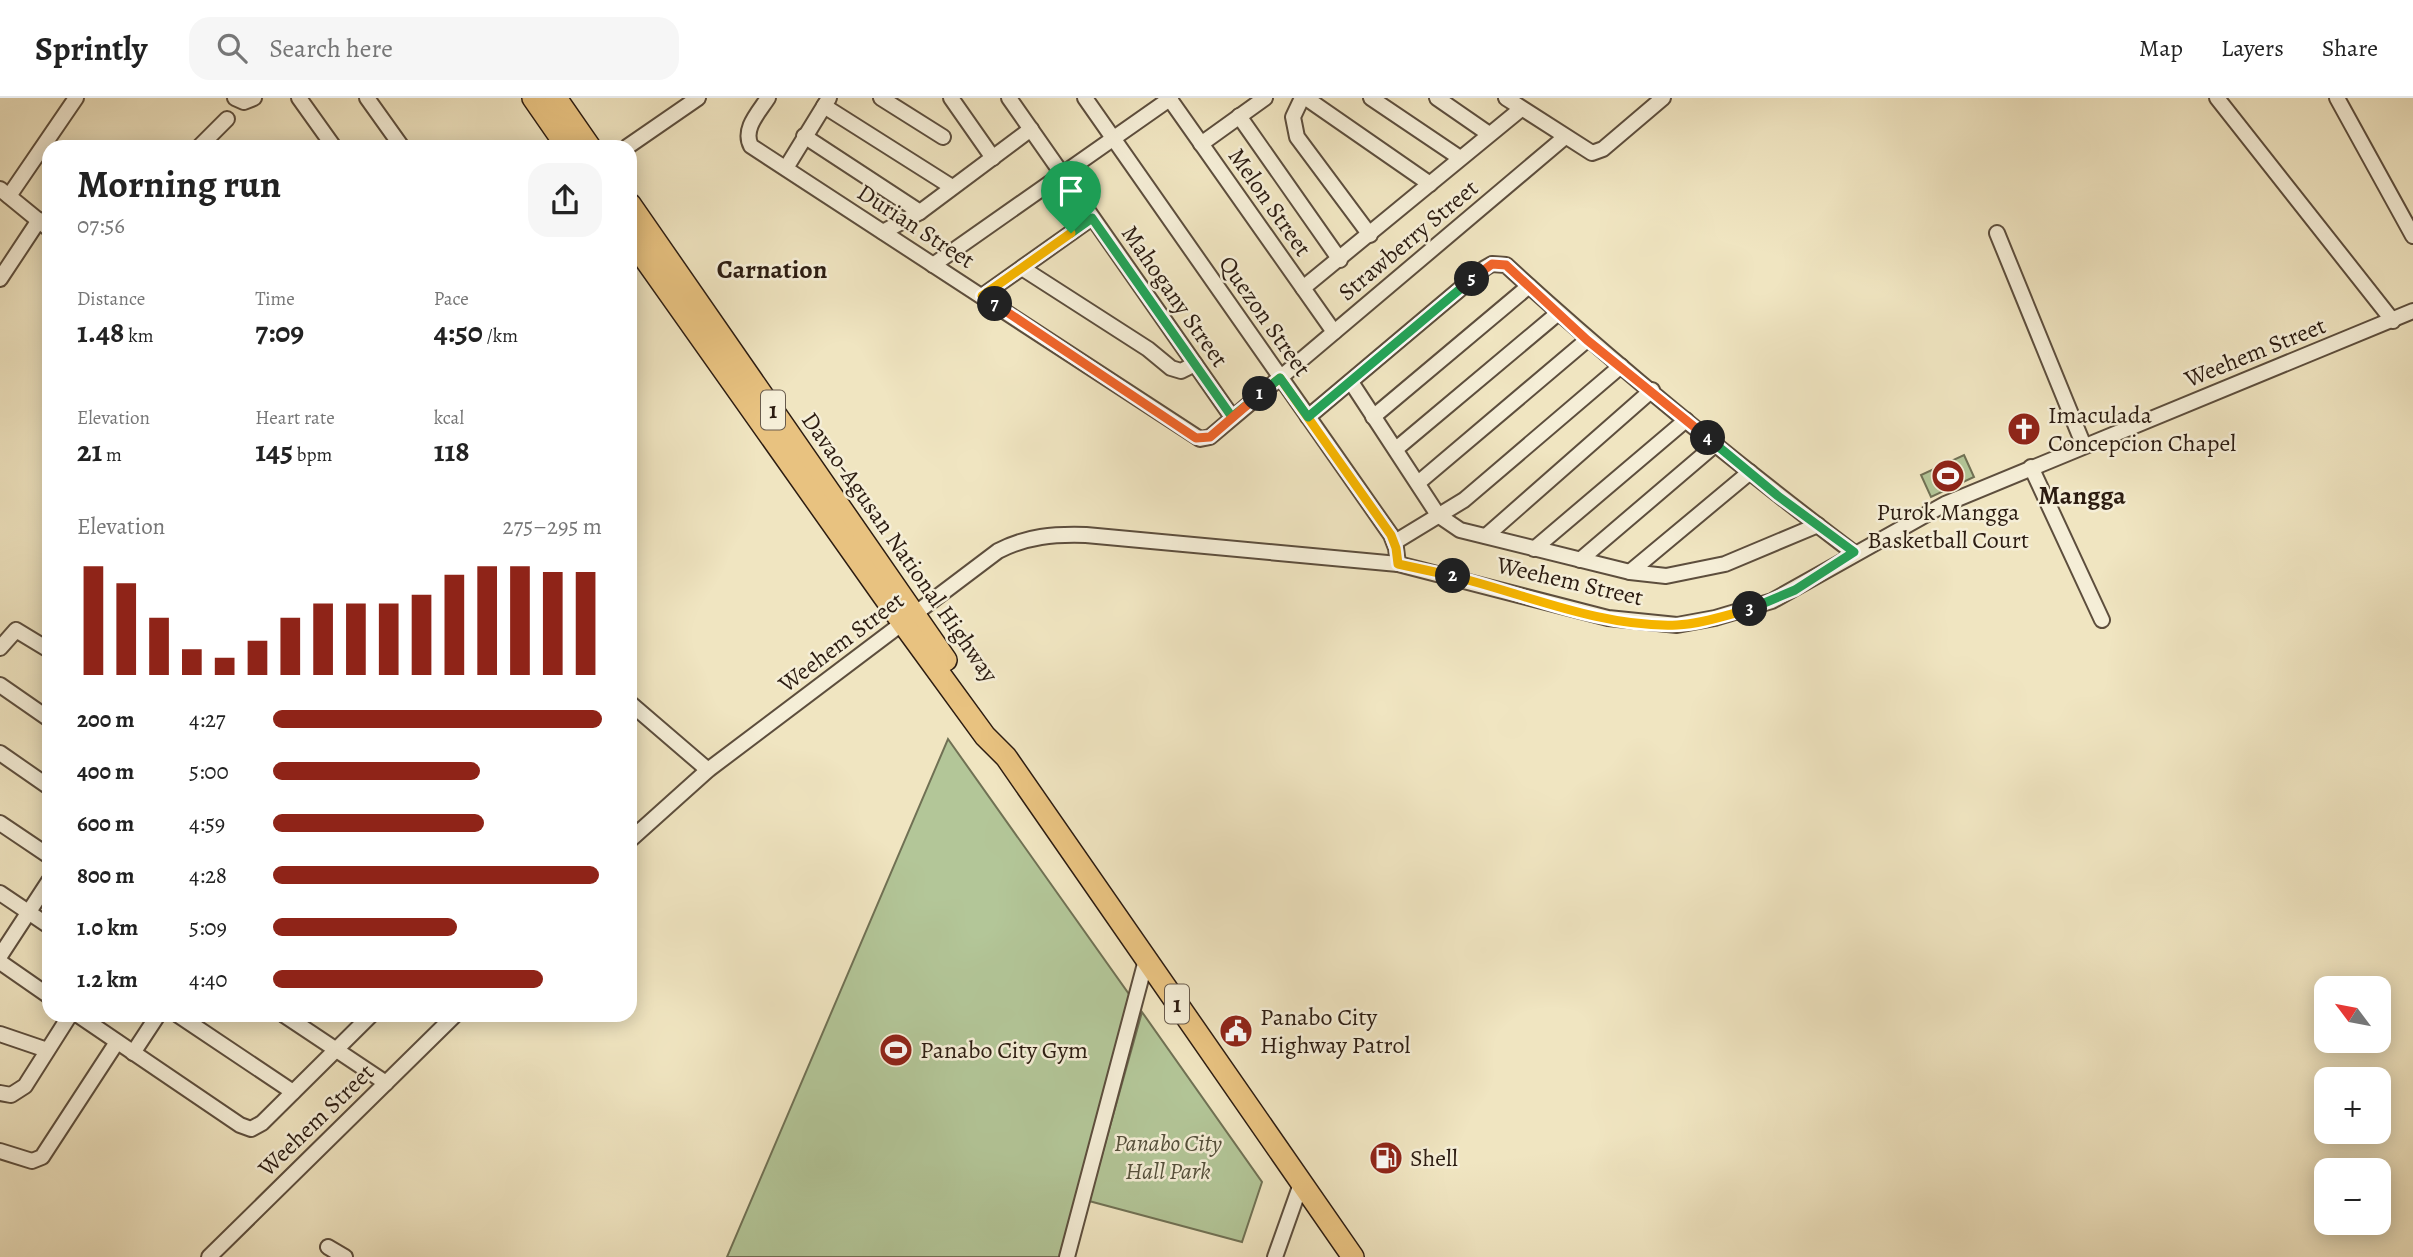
<!DOCTYPE html>
<html lang="en">
<head>
<meta charset="utf-8">
<style>
  body { margin:0; font-family:Alegreya,serif; background:#f6f6f6; color:#222; height:100vh; display:flex; flex-direction:column; font-size:26px; white-space:nowrap }
  * { box-sizing:border-box; margin:0 }
  p { font-size:23px; color:#767676 }
  .icon { flex:none; width:38px; height:38px; fill:none; stroke:currentColor; stroke-width:2; stroke-linecap:round; stroke-linejoin:round }
  .map { position:relative; flex:1; overflow:hidden }
  .details { position:absolute; left:42px; top:42px; width:595px; height:882px; display:flex; flex-direction:column; background:#fff; border-radius:21px; box-shadow:0 4px 18px #0003 }
  .details>* { flex:none }
  .needle { width:46px; rotate:302deg }
  .fabs { position:absolute; left:2314px; top:878px; display:grid; gap:14px }
  .fabs a { display:grid; place-items:center; width:77px; height:77px; border-radius:14px; background:#fff; box-shadow:0 4px 18px #0003; font-size:35px }
  .pin { position:absolute; display:grid; place-items:center; width:60px; height:60px; color:#fff; margin:-72px -30px; border-radius:50% 50% 50% 0; rotate:-45deg; box-shadow:0 0 7px #0007 }
  .pin .icon { rotate:45deg }
  .km { position:absolute; width:35px; height:35px; margin:-18px; border-radius:50%; background:#222; color:#fff; font-size:19px; line-height:35px; text-align:center }
  .round { display:grid; place-items:center; flex:none; width:74px; height:74px; border-radius:21px; background:#f6f6f6 }
  .overview { display:flex; align-items:center; justify-content:space-between; height:119px; padding:0 35px }
  h1 { font-size:38px; font-weight:600; line-height:52px }
  .metrics { display:grid; grid-template-columns:repeat(3,1fr); gap:10px; height:119px; padding:7px 35px }
  .metrics div { display:grid; align-content:center }
  .metrics b { font-size:30px; font-weight:600 }
  .metrics small { font-size:19px; font-weight:400 }
  .metrics p { font-size:19px }
  .chart { height:196px; padding:14px 35px }
  .chart p { display:flex; justify-content:space-between }
  .chart svg { width:100%; height:126px; margin-top:7px; stroke:#8f2418; stroke-width:6 }
  ul { padding:0 35px; list-style:none; font-size:23px }
  li { display:grid; grid-template-columns:112px 84px 1fr; align-items:center; height:52px }
  li i { height:18px; border-radius:9px; background:#8f2418 }
  header { display:flex; align-items:center; gap:42px; box-sizing:border-box; height:98px; padding:0 35px; background:#fff; border-bottom:2px solid #e0e0e0 }
  header strong { font-size:33px }
  nav { display:flex; gap:38px; margin-inline-start:auto; font-size:24px }
  .search { width:490px; height:63px; background:#f6f6f6; display:flex; align-items:center; gap:18px; box-sizing:border-box; padding:0 24px; border-radius:21px; color:#767676; font-size:26px }
  .map>svg:first-child { display:block }
  .green { fill:#b3c698; stroke:#707154; stroke-width:2 }
  .lines { fill:none; stroke-linecap:round; stroke-linejoin:round }
  .minor-casing { stroke:#5d4e3d; stroke-width:18 }
  .highway-casing { stroke:#2c1c11; stroke-width:24 }
  .minor { stroke:#f5eed7; stroke-width:14 }
  .highway { stroke:#e8c280; stroke-width:21 }
  .split-1-casing { stroke:#fff; stroke-width:14 }
  .split-2-casing { stroke:#fff; stroke-width:14 }
  .split-3-casing { stroke:#fff; stroke-width:14 }
  .split-4-casing { stroke:#fff; stroke-width:14 }
  .split-5-casing { stroke:#fff; stroke-width:14 }
  .split-6-casing { stroke:#fff; stroke-width:14 }
  .split-7-casing { stroke:#fff; stroke-width:14 }
  .split-8-casing { stroke:#fff; stroke-width:14 }
  .split-1 { stroke:#22a559; stroke-width:9 }
  .split-2 { stroke:#f5b400; stroke-width:9 }
  .split-3 { stroke:#f5b400; stroke-width:9 }
  .split-4 { stroke:#22a559; stroke-width:9 }
  .split-5 { stroke:#f0652b; stroke-width:9 }
  .split-6 { stroke:#22a559; stroke-width:9 }
  .split-7 { stroke:#f0652b; stroke-width:9 }
  .split-8 { stroke:#f5b400; stroke-width:9 }
  .labels { text-anchor:middle; stroke-width:5; stroke-linejoin:round; paint-order:stroke }
  .shield { fill:#f5eed7; stroke:#685b4c; stroke-width:2 }
  .shield-label { font-size:23px; font-weight:bold; fill:#2c1c11 }
  .street-label { font-size:24px; fill:#2c1c11; stroke:#f5eed7 }
  .poi-label { font-size:24px; fill:#2c1c11; stroke:#f5eed7; text-anchor:start }
  .park-label { font-size:24px; font-style:italic; fill:#544f3a; stroke:#f5eed7 }
  .neighbourhood-label { font-size:26px; font-weight:bold; fill:#2c1c11; stroke:#f5eed7 }
</style>
</head>
<body>
<header>
<strong>Sprintly</strong>
<div class="search"><svg class="icon" aria-label="search" viewBox="0 0 24 24"><circle cx="10" cy="10" r="6"/><path d="M15 15l6 6"/></svg>Search here</div>
<nav><a>Map</a><a>Layers</a><a>Share</a></nav>
</header>
<div class="map">
<svg width="2413" height="1159" viewBox="0 0 2413 1159">
  <rect width="100%" height="100%" fill="#f0e5c1"/>
  <filter id="stains"><feTurbulence type="fractalNoise" baseFrequency=".00286" numOctaves="4"/><feColorMatrix values="0 0 0 0 .2 0 0 0 0 .09 0 0 0 0 .02 0 0 0 .5 -.17"/></filter>
  <radialGradient id="worn" r=".72"><stop offset=".6" stop-color="#630" stop-opacity="0"/><stop offset="1" stop-color="#630" stop-opacity=".3"/></radialGradient>
  <!-- green -->
  <g class="green">
    <polygon points="1964,357 1974,379 1931,399 1921,377"/>
    <polygon points="948,641 1131,899 1061,1159 727,1159"/>
    <polygon points="1142,914 1262,1084 1242,1144 1089,1103"/>
  </g>
  <g class="lines">
    <defs>
      <g id="minor">
        <polyline points="235,0 244,4 254,0"/>
        <polyline points="299,0 334,49"/>
        <polyline points="367,0 402,49"/>
        <path d="M768 0C759 14 742 31 751 48L1200 341 1210 339 1565 39"/>
        <polyline points="881,0 943,39"/>
        <polyline points="951,0 993,60"/>
        <polyline points="1009,0 1232,319"/>
        <polyline points="1085,0 1391,437 1396,450 1398,466"/>
        <polyline points="1169,0 1334,234"/>
        <polyline points="1302,0 1293,19 1297,39 1370,137"/>
        <polyline points="1306,0 1430,86"/>
        <polyline points="1371,0 1460,60"/>
        <polyline points="1437,0 1489,36"/>
        <polyline points="1506,0 1592,55 1603,51 1663,0"/>
        <polyline points="2217,0 2393,223"/>
        <polyline points="2337,0 2413,138"/>
        <polyline points="824,8 952,89"/>
        <polyline points="1239,18 1340,162"/>
        <polyline points="804,38 920,114"/>
        <polyline points="1201,46 1265,0"/>
        <polyline points="199,49 227,21"/>
        <polyline points="627,49 698,0"/>
        <polyline points="786,70 829,0"/>
        <polyline points="0,91 49,131"/>
        <polyline points="9,98 76,0"/>
        <polyline points="883,134 920,114 1031,31"/>
        <polyline points="1997,135 2084,348"/>
        <polyline points="933,167 1171,0"/>
        <polyline points="1022,170 1148,251 1171,270 1181,273 1195,266"/>
        <polyline points="0,181 39,122"/>
        <polyline points="1303,190 1521,11"/>
        <polyline points="982,198 1092,120"/>
        <polyline points="1351,284 1438,417 1460,432 1630,474 1666,478 1725,466 1818,427"/>
        <path d="M1308 319 1485 170 1492 166 1506 167C1617 269 1734 364 1854 455"/>
        <polyline points="1373,319 1529,188"/>
        <polyline points="1396,351 1557,216"/>
        <polyline points="2031,369 2102,522"/>
        <polyline points="1418,385 1587,242"/>
        <polyline points="1486,438 1652,292"/>
        <polyline points="1395,444 1464,402 1621,268"/>
        <polyline points="1534,451 1686,322"/>
        <polyline points="1580,462 1716,346"/>
        <polyline points="1630,474 1750,374"/>
        <polyline points="0,550 16,532 49,552"/>
        <polyline points="0,587 49,621"/>
        <polyline points="630,605 708,672"/>
        <polyline points="0,655 49,689"/>
        <polyline points="0,725 49,758"/>
        <path d="M630 742 708 672 998 453C1027 438 1054 436 1086 437L1398 466 1608 520 1677 527 1715 520 1772 503 1945 406 2413 213"/>
        <polyline points="0,795 49,828"/>
        <polyline points="0,858 49,783"/>
        <polyline points="0,864 49,898"/>
        <polyline points="78,917 240,1027 251,1031 262,1025 371,917"/>
        <polyline points="178,917 293,994"/>
        <polyline points="284,917 386,985"/>
        <polyline points="0,936 47,952"/>
        <polyline points="133,955 158,917"/>
        <polyline points="0,995 11,997 25,988 70,917"/>
        <polyline points="0,1053 32,1063 42,1059 117,944"/>
        <polyline points="328,1149 345,1159"/>
        <polyline points="209,1159 455,917"/>
        <polyline points="1067,1159 1146,862"/>
        <polyline points="1275,1159 1302,1083"/>
      </g>
      <g id="highway">
        <polyline points="533,0 567,49"/>
        <polyline points="556,0 590,49"/>
        <polyline points="630,106 946,562"/>
        <polyline points="630,140 904,527 985,638 1006,659 1353,1159"/>
      </g>
    </defs>
    <!-- minor casing -->
    <use href="#minor" class="minor-casing"/>
    <!-- highway casing -->
    <use href="#highway" class="highway-casing"/>
    <!-- minor -->
    <use href="#minor" class="minor"/>
    <!-- highway -->
    <use href="#highway" class="highway"/>
  </g>
  <g class="lines">
    <defs>
      <polyline id="split-1" points="1071,135 1092,120 1232,319 1260,296"/>
      <polyline id="split-2" points="1260,296 1280,280 1391,437 1396,450 1398,466 1453,478"/>
      <path id="split-3" d="M1453 478C1525 496 1602 530 1677 527 1701 526 1727 517 1750 511"/>
      <polyline id="split-4" points="1708,340 1778,398 1854,454 1795,492 1750,511"/>
      <polyline id="split-5" points="1472,181 1492,166 1506,167 1587,242 1708,340"/>
      <polyline id="split-6" points="1247,307 1280,280 1308,319 1472,181"/>
      <polyline id="split-7" points="995,206 1196,340 1210,339 1247,307"/>
      <polyline id="split-8" points="995,206 982,198 1071,135"/>
    </defs>
    <!-- split-1 casing -->
    <use href="#split-1" class="split-1-casing"/>
    <!-- split-2 casing -->
    <use href="#split-2" class="split-2-casing"/>
    <!-- split-3 casing -->
    <use href="#split-3" class="split-3-casing"/>
    <!-- split-4 casing -->
    <use href="#split-4" class="split-4-casing"/>
    <!-- split-5 casing -->
    <use href="#split-5" class="split-5-casing"/>
    <!-- split-6 casing -->
    <use href="#split-6" class="split-6-casing"/>
    <!-- split-7 casing -->
    <use href="#split-7" class="split-7-casing"/>
    <!-- split-8 casing -->
    <use href="#split-8" class="split-8-casing"/>
    <!-- split-1 -->
    <use href="#split-1" class="split-1"/>
    <!-- split-2 -->
    <use href="#split-2" class="split-2"/>
    <!-- split-3 -->
    <use href="#split-3" class="split-3"/>
    <!-- split-4 -->
    <use href="#split-4" class="split-4"/>
    <!-- split-5 -->
    <use href="#split-5" class="split-5"/>
    <!-- split-6 -->
    <use href="#split-6" class="split-6"/>
    <!-- split-7 -->
    <use href="#split-7" class="split-7"/>
    <!-- split-8 -->
    <use href="#split-8" class="split-8"/>
  </g>
  <!-- icons -->
  <defs>
    <symbol id="church-disc" viewBox="-11 -11 22 22"><circle r="9.5" fill="#8f2418" stroke="#f5eed7"/><path d="M-1.2-6h2.4v3.5h3.3v2.4h-3.3V6h-2.4V-.1h-3.3v-2.4h3.3Z" fill="#fff"/></symbol>
    <symbol id="stadium-disc" viewBox="-11 -11 22 22"><circle r="9.5" fill="#8f2418" stroke="#f5eed7"/><path d="M0-5a6.5 5 0 1 0 0 10a6.5 5 0 1 0 0-10ZM-3.5-1.8h7v3.6h-7Z" fill="#fff"/></symbol>
    <symbol id="civic-disc" viewBox="-11 -11 22 22"><circle r="9.5" fill="#8f2418" stroke="#f5eed7"/><path d="M-.6-6.5H3V-4.5H.6V-3L4-1V1h2V6H-6V1h2V-1L-.6-3ZM-1.2 2.5V6h2.4V2.5Z" fill="#fff"/></symbol>
    <symbol id="fuel-disc" viewBox="-11 -11 22 22"><circle r="9.5" fill="#8f2418" stroke="#f5eed7"/><path d="M-5.5-6h7V0h2V4h1.3V-2.5L3-4.5l.8-.8L6-3V5H2.5V1h-1V6h-7ZM-4.2-4.7v3.2H.2V-4.7Z" fill="#fff"/></symbol>
  </defs>
  <g fill-rule="evenodd">
    <use href="#church-disc" x="2005" y="312" width="38" height="38"/>
    <use href="#stadium-disc" x="1929" y="359" width="38" height="38"/>
    <use href="#civic-disc" x="1217" y="914" width="38" height="38"/>
    <use href="#stadium-disc" x="877" y="933" width="38" height="38"/>
    <use href="#fuel-disc" x="1367" y="1041" width="38" height="38"/>
  </g>
  <g class="labels">
    <!-- shield labels -->
    <g class="shield">
      <rect x="761" y="292.5" width="24" height="39" rx="5"/>
      <rect x="1165" y="886.5" width="24" height="39" rx="5"/>
    </g>
    <g class="shield-label">
      <text x="773" y="320">1</text>
      <text x="1177" y="914">1</text>
    </g>
    <!-- street labels -->
    <g class="street-label">
      <text transform="translate(1270 104) rotate(55)" y="8">Melon Street</text>
      <text transform="translate(916 128) rotate(33)" y="8">Durian Street</text>
      <text transform="translate(1408 142) rotate(-40)" y="8">Strawberry Street</text>
      <text transform="translate(1175 198) rotate(55)" y="8">Mahogany Street</text>
      <text transform="translate(1265 218) rotate(55)" y="8">Quezon Street</text>
      <text transform="translate(2255 254) rotate(-22)" y="8">Weehem Street</text>
      <text transform="translate(900 449) rotate(55)" y="8">Davao-Agusan National Highway</text>
      <text transform="translate(1570 483) rotate(13)" y="8">Weehem Street</text>
      <text transform="translate(841 544) rotate(-37)" y="8">Weehem Street</text>
      <text transform="translate(316 1022) rotate(-44)" y="8">Weehem Street</text>
    </g>
    <!-- poi labels -->
    <g class="poi-label">
      <text x="2048" y="325">Imaculada<tspan x="2048" dy="28">Concepcion Chapel</tspan></text>
      <text x="1948" y="422" text-anchor="middle">Purok Mangga<tspan x="1948" dy="28">Basketball Court</tspan></text>
      <text x="1260" y="927">Panabo City<tspan x="1260" dy="28">Highway Patrol</tspan></text>
      <text x="920" y="960">Panabo City Gym</text>
      <text x="1410" y="1068">Shell</text>
    </g>
    <!-- park labels -->
    <g class="park-label">
      <text x="1168" y="1053">Panabo City<tspan x="1168" dy="28">Hall Park</tspan></text>
    </g>
    <!-- neighbourhood labels -->
    <g class="neighbourhood-label">
      <text x="772" y="180">Carnation</text>
      <text x="2082" y="406">Mangga</text>
    </g>
  </g>
  <rect width="100%" height="100%" filter="url(#stains)"/>
  <rect width="100%" height="100%" fill="url(#worn)"/>
</svg>
<div class="fabs">
<a><svg class="needle" viewBox="-14 -14 28 28"><path d="M0-13l5 13h-10z" fill="#e53935"/><path d="M0 13l5-13h-10z" fill="#767676"/></svg></a>
<a>+</a>
<a>−</a>
</div>
<div class="pin" style="left:1071px;top:135px;background:#1e9e55"><svg class="icon" aria-label="arrive" viewBox="0 0 24 24"><path d="M6 21V4h12l-3 4 3 4H6"/></svg></div>
<b class="km" style="left:1260px;top:296px">1</b>
<b class="km" style="left:1453px;top:478px">2</b>
<b class="km" style="left:1750px;top:511px">3</b>
<b class="km" style="left:1708px;top:340px">4</b>
<b class="km" style="left:1472px;top:181px">5</b>
<b class="km" style="left:995px;top:206px">7</b>
<section class="details">
<div class="overview"><div><h1>Morning run</h1><p>07:56</p></div><a class="round"><svg class="icon" aria-label="share" viewBox="0 0 24 24"><path d="M12 15V3M7 8l5-5 5 5M5 13v7h14v-7"/></svg></a></div>
<div class="metrics">
<div><p>Distance</p><b>1.48<small> km</small></b></div>
<div><p>Time</p><b>7:09</b></div>
<div><p>Pace</p><b>4:50<small> /km</small></b></div>
</div>
<div class="metrics">
<div><p>Elevation</p><b>21<small> m</small></b></div>
<div><p>Heart rate</p><b>145<small> bpm</small></b></div>
<div><p>kcal</p><b>118</b></div>
</div>
<div class="chart"><p><span>Elevation</span>275–295 m</p>
<svg viewBox="0 0 160 44" preserveAspectRatio="none"><path d="M5 44V6M15 44V12M25 44V24M35 44V35M45 44V38M55 44V32M65 44V24M75 44V19M85 44V19M95 44V19M105 44V16M115 44V9M125 44V6M135 44V6M145 44V8M155 44V8"/></svg>
</div>
<ul>
<li><b>200 m</b>4:27<i style="width:100%"></i></li>
<li><b>400 m</b>5:00<i style="width:63%"></i></li>
<li><b>600 m</b>4:59<i style="width:64%"></i></li>
<li><b>800 m</b>4:28<i style="width:99%"></i></li>
<li><b>1.0 km</b>5:09<i style="width:56%"></i></li>
<li><b>1.2 km</b>4:40<i style="width:82%"></i></li>
</ul>
</section>
</div>
</body>
</html>
